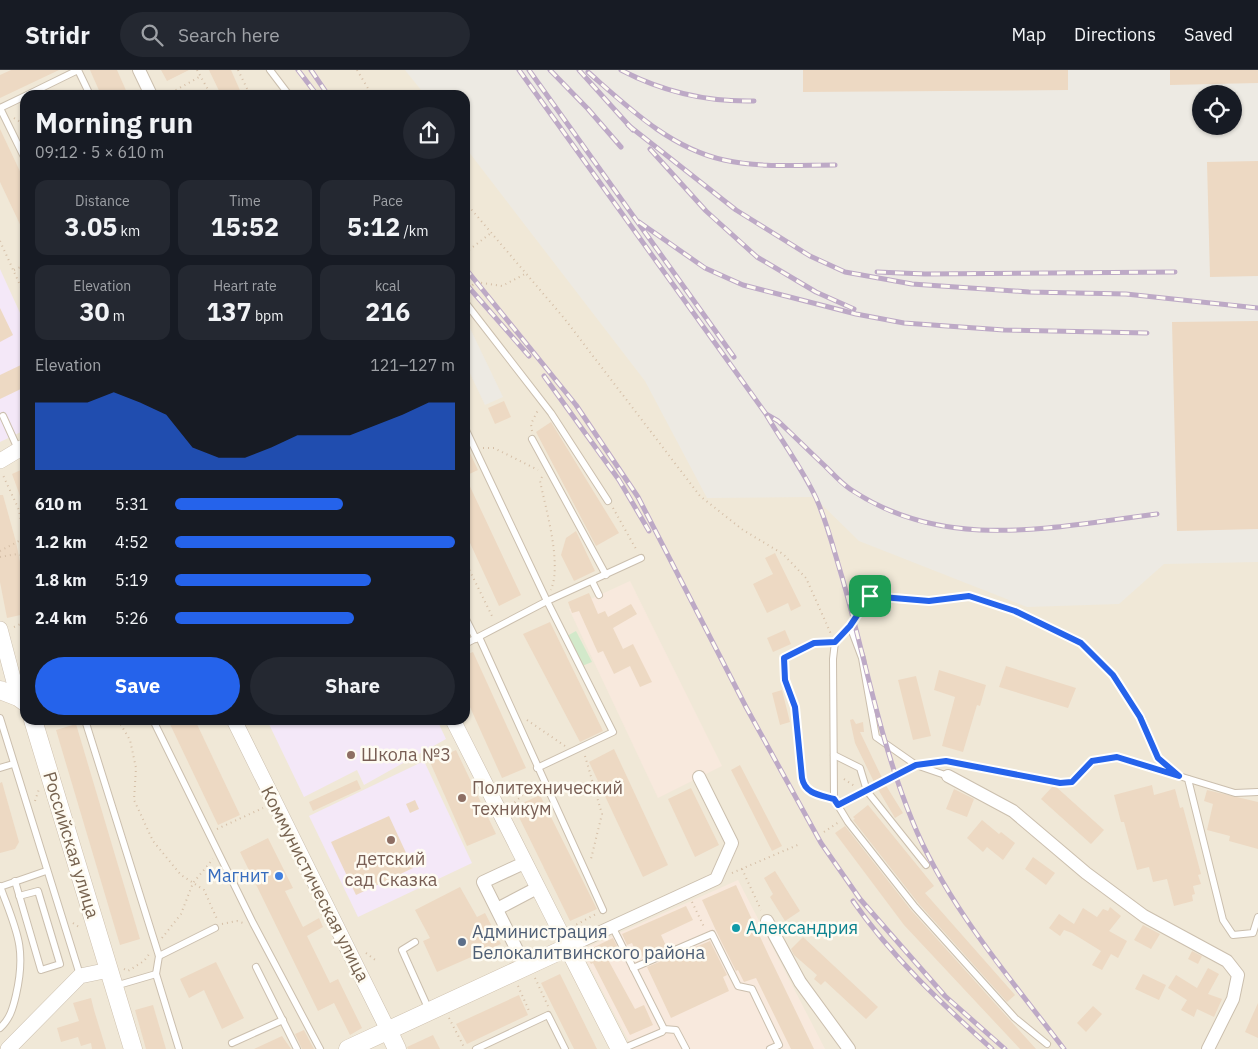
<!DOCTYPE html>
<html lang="en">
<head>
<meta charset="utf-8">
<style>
  body { margin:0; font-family:"IBM Plex Sans",sans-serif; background:#242831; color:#f1f3f6; height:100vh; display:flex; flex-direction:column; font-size:19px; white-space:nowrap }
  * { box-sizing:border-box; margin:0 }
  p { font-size:16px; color:#9ea1a6 }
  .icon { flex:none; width:28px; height:28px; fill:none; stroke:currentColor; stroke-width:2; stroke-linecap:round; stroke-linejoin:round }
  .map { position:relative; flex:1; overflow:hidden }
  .details { position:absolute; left:20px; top:20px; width:450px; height:635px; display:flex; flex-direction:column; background:#171b24; border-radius:15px; box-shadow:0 1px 4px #0004 }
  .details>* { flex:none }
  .buttons { position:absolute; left:1192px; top:15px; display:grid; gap:10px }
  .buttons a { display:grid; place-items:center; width:50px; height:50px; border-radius:50%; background:#171b24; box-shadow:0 1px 4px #0004; font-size:25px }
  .pin { position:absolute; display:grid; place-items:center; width:42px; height:42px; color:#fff; margin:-21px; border-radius:10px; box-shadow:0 2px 8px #0006 }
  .round { display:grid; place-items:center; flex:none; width:52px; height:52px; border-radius:26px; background:#242831 }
  .overview { display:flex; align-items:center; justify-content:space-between; height:85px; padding:0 15px }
  h1 { font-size:28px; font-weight:700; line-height:38px }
  .metrics { display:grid; grid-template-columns:repeat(3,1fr); gap:8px; height:85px; padding:5px 15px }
  .metrics div { display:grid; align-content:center; border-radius:12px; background:#242831; text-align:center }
  .metrics b { font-size:25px; font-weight:700 }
  .metrics small { font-size:14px; font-weight:400 }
  .metrics p { font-size:14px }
  .chart { height:140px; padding:10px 15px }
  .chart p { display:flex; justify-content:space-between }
  .chart svg { width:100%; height:90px; margin-top:5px; fill:#2563eb; opacity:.7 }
  .cta { display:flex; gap:10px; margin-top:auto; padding:10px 15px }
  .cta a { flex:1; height:58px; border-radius:30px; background:#2563eb; color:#fff; font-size:20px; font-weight:700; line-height:58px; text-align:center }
  .cta a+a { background:#242831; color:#f1f3f6 }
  ul { padding:0 15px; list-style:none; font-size:16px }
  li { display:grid; grid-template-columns:80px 60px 1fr; align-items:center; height:38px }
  li i { height:12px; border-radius:6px; background:#2563eb }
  header { display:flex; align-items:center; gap:30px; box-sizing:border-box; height:70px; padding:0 25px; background:#171b24; border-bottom:1px solid #363941 }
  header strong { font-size:24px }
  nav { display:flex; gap:28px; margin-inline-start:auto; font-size:18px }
  .search { width:350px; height:45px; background:#242831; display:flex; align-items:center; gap:12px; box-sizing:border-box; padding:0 18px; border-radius:28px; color:#9ea1a6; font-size:19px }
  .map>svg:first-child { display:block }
  .residential { fill:#f0e8d7; fill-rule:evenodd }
  .commercial { fill:#f8e9dd }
  .industrial { fill:#edeae3; fill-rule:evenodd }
  .education { fill:#f4e8f8 }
  .green { fill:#d2e9ca }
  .building { fill:#edd9c3 }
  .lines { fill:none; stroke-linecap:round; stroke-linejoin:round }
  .service-casing { stroke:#cbbfae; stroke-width:8 }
  .minor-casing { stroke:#cbbfae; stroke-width:14 }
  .tertiary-casing { stroke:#cbbfae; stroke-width:16 }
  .secondary-casing { stroke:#cec0ad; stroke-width:19 }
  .path { stroke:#d5bfa7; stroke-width:2; stroke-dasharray:1 4; stroke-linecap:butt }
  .service { stroke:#fff; stroke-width:6 }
  .minor { stroke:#fff; stroke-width:12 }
  .tertiary { stroke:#fff; stroke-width:15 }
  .secondary { stroke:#fff; stroke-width:18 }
  .rail-casing { stroke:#bda9c6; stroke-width:5 }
  .rail { stroke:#fefbf2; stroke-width:3; stroke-dasharray:9; stroke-linecap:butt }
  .route-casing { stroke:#fff; stroke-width:10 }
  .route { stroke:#2563eb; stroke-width:6 }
  .education-dot { fill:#8d6e63; stroke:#fefbf2; stroke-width:2 }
  .shop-dot { fill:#3f7fe0; stroke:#fefbf2; stroke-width:2 }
  .culture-dot { fill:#0f9aa8; stroke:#fefbf2; stroke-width:2 }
  .service-dot { fill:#5c6f8a; stroke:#fefbf2; stroke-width:2 }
  .labels { text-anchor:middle; stroke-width:5; stroke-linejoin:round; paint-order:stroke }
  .education-label { font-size:18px; fill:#785e54; stroke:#fefbf2; text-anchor:start }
  .street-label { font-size:18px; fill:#76624f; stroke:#fefbf2 }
  .shop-label { font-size:18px; fill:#366cbe; stroke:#fefbf2; text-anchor:end }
  .culture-label { font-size:18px; fill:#0d838f; stroke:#fefbf2; text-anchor:start }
  .service-label { font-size:18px; fill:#4e5e75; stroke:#fefbf2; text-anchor:start }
</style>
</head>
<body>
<header>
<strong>Stridr</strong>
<div class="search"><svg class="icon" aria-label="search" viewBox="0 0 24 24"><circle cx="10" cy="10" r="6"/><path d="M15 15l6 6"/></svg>Search here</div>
<nav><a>Map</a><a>Directions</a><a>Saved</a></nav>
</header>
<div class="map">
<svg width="1258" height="979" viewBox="0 0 1258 979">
  <rect width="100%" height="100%" fill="#fcf7eb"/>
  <!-- residential -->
  <path class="residential" d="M0 0H1258V979H0ZM1201 24H1234V56H1201ZM25 25H465V650H25Z"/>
  <!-- commercial -->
  <g class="commercial">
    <polygon points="630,511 722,696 658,728 569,539"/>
    <polygon points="738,810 825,979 633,979 581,880"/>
  </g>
  <!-- industrial -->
  <g class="industrial">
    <path d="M405 0H1258V492L1164 494 1119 534 1027 537 859 471 814 427 707 428 645 311 465 77V25H425ZM1201 24H1234V56H1201Z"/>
    <polygon points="468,254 503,327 485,335 465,293 465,256"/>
  </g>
  <!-- education -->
  <g class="education">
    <polygon points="0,199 25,254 25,360 0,372"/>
    <polygon points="267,650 437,650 446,669 364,715 357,700 304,727"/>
    <polygon points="424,691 472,793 358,847 309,746"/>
  </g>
  <!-- green -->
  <polygon class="green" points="576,561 592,592 582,596 567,566"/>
  <!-- building -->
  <g class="building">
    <polygon points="11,0 59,0 0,28 0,5"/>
    <polygon points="90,0 117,0 128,25 101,25"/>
    <polygon points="161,0 189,0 167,11"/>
    <polygon points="209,0 231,0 242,25 221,25"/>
    <polygon points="803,0 1068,0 1068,20 803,22"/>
    <polygon points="1170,0 1258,0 1258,13 1170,15"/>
    <polygon points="0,59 25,112 25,165 0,112"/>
    <polygon points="1258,91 1258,206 1210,207 1207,92"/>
    <polygon points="0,238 13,265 0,272"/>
    <polygon points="1258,251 1258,459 1177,461 1172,252"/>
    <polygon points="25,293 25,317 0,329 0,305"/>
    <polygon points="504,331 511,347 495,354 488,338"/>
    <polygon points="551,352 619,463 596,476 536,362"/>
    <polygon points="465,373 478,400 465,406 521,525 499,536 465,462"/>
    <polygon points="25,398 25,436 24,437 12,404"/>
    <polygon points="0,425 3,425 16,472 25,517 25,544 7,548 0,512"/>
    <polygon points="576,461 595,501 574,511 561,485 566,468"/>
    <polygon points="775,483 801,536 791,541 788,533 767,543 753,514 773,504 765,488"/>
    <polygon points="589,523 598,544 605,541 608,547 631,534 637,544 613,558 623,579 633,574 652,612 640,617 630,596 614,604 603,581 598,583 579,541 572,543 568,532"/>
    <polygon points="550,552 603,661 580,672 523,564"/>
    <polygon points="785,560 791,574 773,582 767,568"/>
    <polygon points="473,582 526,698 502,708 465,626 465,585"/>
    <polygon points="1006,596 1076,618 1068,638 999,617"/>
    <polygon points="939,600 986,615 980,636 977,635 963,682 942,676 955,627 934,620"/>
    <polygon points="916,606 931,666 913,670 898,610"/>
    <polygon points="782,620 790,652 780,655 772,623"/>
    <polygon points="853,649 856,654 863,652 864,662 860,662 885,714 903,743 895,748 875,714 855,673 850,650"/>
    <polygon points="168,650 195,650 240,745 218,755"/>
    <polygon points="76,654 140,869 120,875 56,660"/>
    <polygon points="614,679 668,795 643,807 589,692"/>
    <polygon points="456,680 496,764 467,776 430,692"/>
    <polygon points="740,695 782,776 772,781 731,700"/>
    <polygon points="357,710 361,719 313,741 309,732"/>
    <polygon points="2,712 19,772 15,779 0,783 0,713"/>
    <polygon points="1054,715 1104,760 1091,774 1041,729"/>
    <polygon points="1152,715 1154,725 1175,719 1180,738 1183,737 1201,804 1198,805 1201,814 1193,816 1195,824 1192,825 1193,831 1174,836 1167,809 1153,812 1149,797 1137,800 1124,752 1121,752 1114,725"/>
    <polygon points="691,718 719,775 695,787 668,729"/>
    <polygon points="954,719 974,729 967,747 946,739"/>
    <polygon points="1207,720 1258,732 1258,779 1229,771 1230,766 1207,760 1213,734 1204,731"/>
    <polygon points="540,725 597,839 570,851 514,737"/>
    <polygon points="415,730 419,739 410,743 406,734"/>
    <polygon points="868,735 934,816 925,823 1015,925 1007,932 919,834 853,750 855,749 853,747"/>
    <polygon points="389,746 413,798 356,825 331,772"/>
    <polygon points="982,750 999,764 1001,762 1015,773 1003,790 987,777 983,782 967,768"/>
    <polygon points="845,756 911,840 1036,979 1020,979 904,855 835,763"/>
    <polygon points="268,768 293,818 285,821 303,857 319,848 323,857 307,866 330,913 338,909 362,958 350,965 334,933 318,941 240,782"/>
    <polygon points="1033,787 1055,803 1046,815 1025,799"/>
    <polygon points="775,801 800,841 785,851 770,827 773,824 764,808"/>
    <polygon points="736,815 769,886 814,979 791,979 756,908 744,912 738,900 736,901 719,867 702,830"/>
    <polygon points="460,817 477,847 485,843 501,874 437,902 423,871 430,868 415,840"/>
    <polygon points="686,836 693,850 661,865 667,878 643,888 642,885 638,887 632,873 627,875 622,864"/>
    <polygon points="1110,837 1121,846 1109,861 1127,871 1118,888 1111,884 1102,900 1092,895 1101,881 1072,863 1064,860 1060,866 1049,858 1059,844 1074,854 1083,838 1097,847 1103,839 1108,841"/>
    <polygon points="1143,855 1160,864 1151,879 1134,870"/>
    <polygon points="803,867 878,937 866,949 825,911 821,915 814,909 817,905 794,885 791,879"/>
    <polygon points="613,868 619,880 606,886 635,939 644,935 653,955 630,965 593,893 591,894 584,882"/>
    <polygon points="710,871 727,905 723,907 729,921 671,948 647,897"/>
    <polygon points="1192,881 1202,886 1198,894 1188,889"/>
    <polygon points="216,892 244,948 222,959 204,920 189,928 180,909"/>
    <polygon points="1208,898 1219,904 1208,924 1222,929 1214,947 1197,939 1194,947 1181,940 1187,930 1168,918 1176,905 1197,918"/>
    <polygon points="560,904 597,979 574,979 541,913"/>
    <polygon points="1143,904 1166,915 1159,930 1135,919"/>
    <polygon points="519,925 528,945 467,974 456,954"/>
    <polygon points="91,928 94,940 106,979 92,979 91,973 81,976 78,967 61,972 57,958 79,951 73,933"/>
    <polygon points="1258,933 1258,968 1245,962"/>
    <polygon points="153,935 166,979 146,979 135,940"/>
    <polygon points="1093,936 1102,944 1086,962 1077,953"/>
    <polygon points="304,960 314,979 302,979 295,964"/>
    <polygon points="433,965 440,979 408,979 407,977"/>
    <polygon points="282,966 291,979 254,979"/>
  </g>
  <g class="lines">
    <defs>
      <g id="service">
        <polyline points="270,0 289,25"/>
        <polyline points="27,25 78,0 90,25"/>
        <polyline points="0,38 25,89"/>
        <polyline points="0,38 25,26"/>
        <polyline points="465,232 551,343 608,431"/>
        <polyline points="3,346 18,379"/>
        <polyline points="465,358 547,531 465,574"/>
        <polyline points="532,369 606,505"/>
        <polyline points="592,511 599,525"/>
        <polyline points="465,547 476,569"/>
        <polyline points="850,556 835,572 833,589 834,729 848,752 915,837 1015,948 1047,974"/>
        <polyline points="479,567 603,840"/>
        <polyline points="0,648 80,905"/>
        <polyline points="85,650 159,886 156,904 179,979"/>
        <polyline points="153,650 253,853 320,979"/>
        <polyline points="834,685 860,698 867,721 926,795"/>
        <polyline points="0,698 13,694"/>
        <polyline points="537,698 613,662 547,531 641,488"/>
        <polyline points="948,706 916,695 876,667 862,588 850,556 870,526 929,531 969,526 1015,541 1081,573 1113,605 1141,647 1158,688 1179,706 1235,723 1258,722"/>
        <polyline points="802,708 795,637 785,610 784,588 814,573 835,572"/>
        <polyline points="1188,709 1223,850 1233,865 1253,863 1258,847"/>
        <polyline points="15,811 41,900 60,894 38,821 19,826"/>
        <polyline points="0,817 46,801"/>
        <polyline points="612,856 664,959 676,960 686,979"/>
        <polyline points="415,872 402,880 429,940"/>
        <polyline points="159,886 215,858"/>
        <polyline points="256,897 297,979"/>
        <polyline points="633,898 712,864 738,916 752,919 779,975 770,979"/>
        <polyline points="115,916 156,904"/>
        <path d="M0 958C10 949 13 938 16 925 27 877 16 860 0 816"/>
        <polyline points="232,973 283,950"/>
        <polyline points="476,979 548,945 565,979"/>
        <polyline points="622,979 662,962 664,959"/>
      </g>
      <g id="minor">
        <polyline points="139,0 151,25"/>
        <polyline points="948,706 1013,741 1086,803 1144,846 1227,891 1238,905 1233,929 1208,979"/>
        <polyline points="524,793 483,812 526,898"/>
        <polyline points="497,839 537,818"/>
        <polyline points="767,851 800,912 849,979"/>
        <polyline points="568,877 716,809 732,773 699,707"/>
      </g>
      <g id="tertiary">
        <polyline points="0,391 25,376"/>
        <polyline points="0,559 18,627"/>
        <polyline points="234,650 388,960"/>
        <polyline points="453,650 568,877"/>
        <polyline points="8,979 80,906 109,900"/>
      </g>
      <g id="secondary">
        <polyline points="0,620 18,627 25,632"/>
        <polyline points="33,650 133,979"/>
        <polyline points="388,960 397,979"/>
        <polyline points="348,979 568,877 620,979"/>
      </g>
    </defs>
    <!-- service casing -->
    <use href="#service" class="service-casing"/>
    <!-- minor casing -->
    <use href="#minor" class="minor-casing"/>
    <!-- tertiary casing -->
    <use href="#tertiary" class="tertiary-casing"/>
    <!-- secondary casing -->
    <use href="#secondary" class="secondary-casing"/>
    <!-- path -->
    <g class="path">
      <polyline points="197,0 211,25"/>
      <polyline points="238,0 250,25"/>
      <polyline points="357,0 372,25"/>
      <polyline points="167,25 201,6"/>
      <polyline points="14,48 25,55"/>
      <polyline points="465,132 564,248 700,426 743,460 783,484 806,508 831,564"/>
      <polyline points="0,171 25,226"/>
      <polyline points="465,183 491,163"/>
      <polyline points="14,200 25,195"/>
      <polyline points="465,222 476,212 502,216 525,204"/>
      <polyline points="532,361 531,354 538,340"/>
      <polyline points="483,378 494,378 538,400"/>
      <path d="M542 407 540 411C546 440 562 493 551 520"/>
      <polyline points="613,438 636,479"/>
      <polyline points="0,481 19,471 23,464 19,440 2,403"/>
      <polyline points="0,487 17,484 25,486"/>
      <polyline points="465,491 493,548"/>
      <polyline points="14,557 25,552"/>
      <polyline points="118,650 130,670 136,698 134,730 153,771 181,805 204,820 217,849"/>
      <polyline points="527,650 565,676"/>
      <polyline points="585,686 602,744 591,789"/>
      <polyline points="938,692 946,691 1060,713 1072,712 1092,691 1117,687 1157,699"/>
      <polyline points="844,709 856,717"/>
      <polyline points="875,716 907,700"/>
      <polyline points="805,717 809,722 825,726"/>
      <polyline points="35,731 39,719"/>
      <polyline points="846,731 860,724"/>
      <polyline points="511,736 535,713"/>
      <polyline points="217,759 263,738"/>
      <polyline points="824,762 839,752"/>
      <polyline points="742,799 761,840"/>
      <polyline points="732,803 800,774"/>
      <polyline points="692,832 704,857"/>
      <polyline points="73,853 79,857"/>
      <polyline points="222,854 237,851 243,853"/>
      <polyline points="572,857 596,844"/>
      <polyline points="162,868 181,844 193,813 213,789"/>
      <polyline points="366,883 378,892"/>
      <polyline points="124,899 128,901 144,891 150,883"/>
      <polyline points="535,908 548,936"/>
      <polyline points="518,916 530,943"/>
      <polyline points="449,948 465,979"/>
    </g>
    <!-- service -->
    <use href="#service" class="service"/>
    <!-- minor -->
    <use href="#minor" class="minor"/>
    <!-- tertiary -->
    <use href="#tertiary" class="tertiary"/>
    <!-- secondary -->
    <use href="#secondary" class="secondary"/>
    <defs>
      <g id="rail">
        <polyline points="298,0 317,25"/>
        <polyline points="311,0 328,25"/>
        <path d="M519 0 766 344 778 351C794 366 809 381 825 396 833 404 841 413 850 419 945 483 1051 457 1157 444"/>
        <polyline points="529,0 734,287"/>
        <polyline points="550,0 588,39 621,77"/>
        <polyline points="579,0 633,60"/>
        <path d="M621 0C663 22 708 32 754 31"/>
        <path d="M588 2C629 38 670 78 724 90 760 98 798 95 835 95"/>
        <polyline points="628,55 736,140 810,186 845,202 912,214 1029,222 1126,224 1258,238"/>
        <polyline points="650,79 706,141 757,187 816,222 854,239"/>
        <polyline points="639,152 705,198 743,215 856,244 904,253 1004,260 1147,263"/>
        <polyline points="465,198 576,335 638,427 746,637 821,773 860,829 945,926 1005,979"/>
        <polyline points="877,202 925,204 1175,202"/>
        <polyline points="465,213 529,286"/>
        <polyline points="544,306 619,410 649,461"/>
        <path d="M767 346C783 373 803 400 816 428 827 452 834 481 842 507 865 587 880 672 912 750 945 833 1010 908 1064 979"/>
        <path d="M853 831C891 886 942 934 992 979"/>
      </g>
    </defs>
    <!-- rail casing -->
    <use href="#rail" class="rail-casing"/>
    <!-- rail -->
    <use href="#rail" class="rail"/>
  </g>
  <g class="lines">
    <defs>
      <path id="route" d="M870 526 929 531 969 526 1015 541 1081 573 1113 605 1140 647 1158 688 1179 706 1117 687 1092 691 1072 712 1060 713 946 691 916 695 838 735 834 729C820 725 805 724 802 708L795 637 785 610 784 588 814 573 835 572 850 556Z"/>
    </defs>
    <!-- route casing -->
    <use href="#route" class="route-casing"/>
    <!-- route -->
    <use href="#route" class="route"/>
  </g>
  <!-- markers -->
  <g class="education-dot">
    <circle cx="351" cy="685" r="5"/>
    <circle cx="462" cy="728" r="5"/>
    <circle cx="391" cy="770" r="5"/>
  </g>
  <circle class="shop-dot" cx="279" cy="806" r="5"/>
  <circle class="culture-dot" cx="736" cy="858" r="5"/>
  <circle class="service-dot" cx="462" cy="872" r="5"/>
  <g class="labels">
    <!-- education labels -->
    <g class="education-label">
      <text x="361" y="691">Школа №3</text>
      <text x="472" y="724">Политехнический<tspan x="472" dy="21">техникум</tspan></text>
      <text x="391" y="795" text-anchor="middle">детский<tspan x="391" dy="21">сад Сказка</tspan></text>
    </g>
    <!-- street labels -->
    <g class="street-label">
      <text transform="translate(71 775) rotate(73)" y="6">Российская улица</text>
      <text transform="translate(315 814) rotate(63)" y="6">Коммунистическая улица</text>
    </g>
    <!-- shop labels -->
    <g class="shop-label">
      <text x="269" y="812">Магнит</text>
    </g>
    <!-- culture labels -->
    <g class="culture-label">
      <text x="746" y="864">Александрия</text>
    </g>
    <!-- service labels -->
    <g class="service-label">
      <text x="472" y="868">Администрация<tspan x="472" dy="21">Белокалитвинского района</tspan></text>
    </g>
  </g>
</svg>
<div class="buttons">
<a><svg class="icon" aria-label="locate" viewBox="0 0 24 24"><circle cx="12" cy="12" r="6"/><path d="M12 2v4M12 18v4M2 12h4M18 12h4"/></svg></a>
</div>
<div class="pin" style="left:870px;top:526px;background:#1e9e55"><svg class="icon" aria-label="arrive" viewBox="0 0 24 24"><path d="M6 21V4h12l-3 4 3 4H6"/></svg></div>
<section class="details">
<div class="overview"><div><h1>Morning run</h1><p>09:12 · 5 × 610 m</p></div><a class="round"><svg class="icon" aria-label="share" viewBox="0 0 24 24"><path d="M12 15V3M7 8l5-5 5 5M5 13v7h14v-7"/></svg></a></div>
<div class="metrics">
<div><p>Distance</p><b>3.05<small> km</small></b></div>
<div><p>Time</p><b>15:52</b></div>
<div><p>Pace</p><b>5:12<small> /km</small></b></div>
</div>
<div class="metrics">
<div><p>Elevation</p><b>30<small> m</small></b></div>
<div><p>Heart rate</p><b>137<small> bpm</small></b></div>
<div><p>kcal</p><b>216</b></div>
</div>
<div class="chart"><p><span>Elevation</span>121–127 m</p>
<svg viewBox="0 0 160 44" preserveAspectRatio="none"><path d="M0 44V11L10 11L20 11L30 6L40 11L50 17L60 33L70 38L80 38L90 33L100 27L110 27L120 27L130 22L140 17L150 11L160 11V44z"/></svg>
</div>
<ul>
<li><b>610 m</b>5:31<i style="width:60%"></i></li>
<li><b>1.2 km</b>4:52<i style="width:100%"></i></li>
<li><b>1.8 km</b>5:19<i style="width:70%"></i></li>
<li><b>2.4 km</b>5:26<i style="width:64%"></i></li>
</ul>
<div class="cta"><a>Save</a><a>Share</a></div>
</section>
</div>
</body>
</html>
